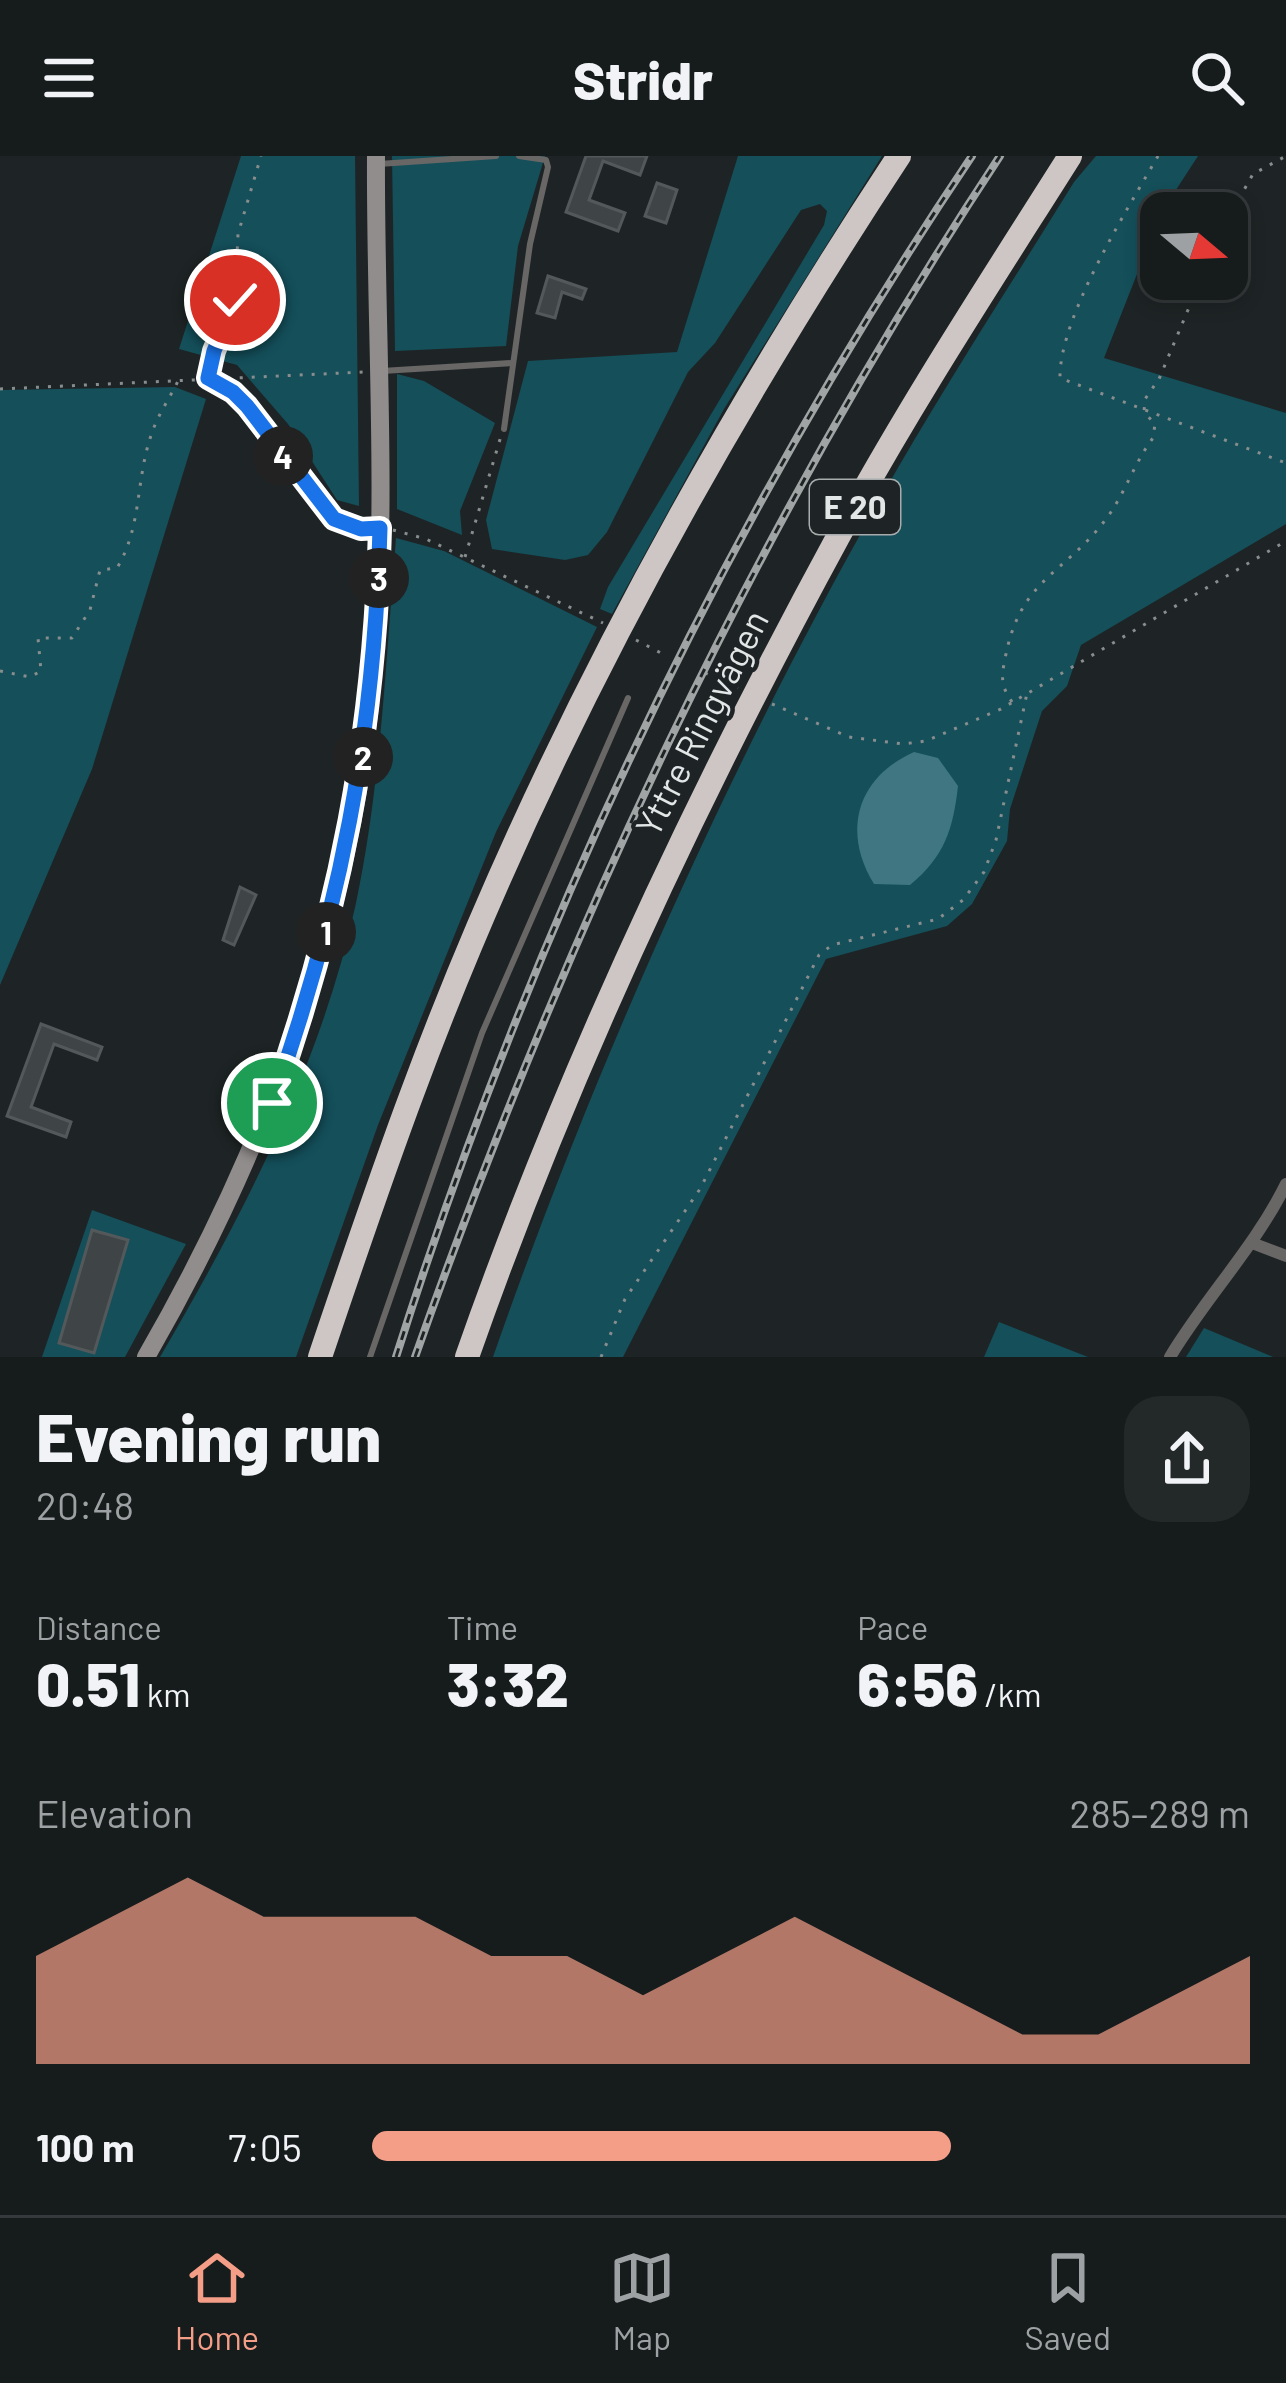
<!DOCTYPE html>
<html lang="en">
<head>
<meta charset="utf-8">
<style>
  body { margin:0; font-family:Barlow,sans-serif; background:#232829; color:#f1f3f6; height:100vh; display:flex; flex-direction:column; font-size:45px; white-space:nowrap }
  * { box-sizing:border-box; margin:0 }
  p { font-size:39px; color:#9ea1a3 }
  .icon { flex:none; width:66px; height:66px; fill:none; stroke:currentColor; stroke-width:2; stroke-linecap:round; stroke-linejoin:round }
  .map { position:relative; height:1201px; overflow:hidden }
  .side { display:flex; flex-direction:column; background:#161b1c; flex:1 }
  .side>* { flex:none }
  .needle { width:78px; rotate:109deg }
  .tools { position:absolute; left:1140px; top:36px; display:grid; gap:24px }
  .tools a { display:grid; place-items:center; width:108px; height:108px; border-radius:24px; background:#161b1c; box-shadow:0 6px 18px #0003,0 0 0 3px #35393b; font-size:60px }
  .pin { position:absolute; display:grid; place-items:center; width:102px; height:102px; color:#fff; margin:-51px; border:6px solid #fff; border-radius:50%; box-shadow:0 3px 12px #0007 }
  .km { position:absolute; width:60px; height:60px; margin:-30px; border-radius:50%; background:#222; color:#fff; font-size:33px; line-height:60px; text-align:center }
  .round { display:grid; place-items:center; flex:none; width:126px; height:126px; border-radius:36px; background:#232829 }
  .overview { display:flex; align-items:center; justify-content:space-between; height:204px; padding:0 36px }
  h1 { font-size:66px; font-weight:800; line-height:90px }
  .metrics { display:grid; grid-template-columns:repeat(3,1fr); gap:18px; height:204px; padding:12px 36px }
  .metrics div { display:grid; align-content:center }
  .metrics b { font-size:60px; font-weight:800 }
  .metrics small { font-size:33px; font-weight:400 }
  .metrics p { font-size:33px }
  .chart { height:336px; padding:24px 36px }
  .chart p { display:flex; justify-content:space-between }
  .chart svg { width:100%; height:216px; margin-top:12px; fill:#f49e88; opacity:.7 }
  ul { padding:0 36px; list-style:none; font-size:39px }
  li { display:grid; grid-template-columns:192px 144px 1fr; align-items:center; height:90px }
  li i { height:30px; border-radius:15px; background:#f49e88 }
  header { display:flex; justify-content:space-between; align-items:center; height:156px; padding:0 36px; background:#161b1c; font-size:54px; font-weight:800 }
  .tab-bar { display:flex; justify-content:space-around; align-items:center; height:168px; border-top:3px solid #35393b; background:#161b1c; font-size:33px; color:#9ea1a3 }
  .tab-bar a { display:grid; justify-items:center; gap:6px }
  .tab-bar .selected { color:#f49e88 }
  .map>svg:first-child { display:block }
  .green { fill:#144f5a }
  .water { fill:#3f7682 }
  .building { fill:#3f4546; stroke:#53595b; stroke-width:3 }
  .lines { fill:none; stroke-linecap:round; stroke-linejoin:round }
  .path { stroke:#888d8e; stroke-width:3; stroke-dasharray:3 9; stroke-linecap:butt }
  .lane { stroke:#696666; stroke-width:6 }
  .street { stroke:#696666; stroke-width:12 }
  .secondary { stroke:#918d8c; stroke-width:18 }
  .highway { stroke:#cdc6c4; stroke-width:24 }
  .rail-casing { stroke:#a0a4a5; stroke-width:8 }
  .rail { stroke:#1e2425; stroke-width:3; stroke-dasharray:9; stroke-linecap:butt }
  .route-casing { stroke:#fff; stroke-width:24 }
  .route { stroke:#1a73e8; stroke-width:15 }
  .labels { text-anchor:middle; stroke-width:9; stroke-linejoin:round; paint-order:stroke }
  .shield { fill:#1e2425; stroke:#a8acad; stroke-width:3 }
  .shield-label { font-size:33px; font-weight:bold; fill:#e3e6e7 }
  .street-label { font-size:36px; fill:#e3e6e7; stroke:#1e2425 }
</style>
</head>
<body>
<header><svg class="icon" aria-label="menu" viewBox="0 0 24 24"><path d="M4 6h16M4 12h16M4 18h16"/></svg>Stridr<svg class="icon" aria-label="search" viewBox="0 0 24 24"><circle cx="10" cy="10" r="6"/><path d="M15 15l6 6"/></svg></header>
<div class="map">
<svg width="1286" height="1201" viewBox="0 0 1286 1201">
  <rect width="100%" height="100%" fill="#1e2425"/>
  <!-- green -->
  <g class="green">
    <polygon points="241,0 355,0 359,350 337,344 288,268 237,209 179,193"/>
    <polygon points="392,0 545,0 518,90 506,190 395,195"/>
    <polygon points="738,0 882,0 724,253 612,458 600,453 608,431 824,69 827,55 820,48 801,54 715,187 688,216 607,376 588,399 565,404 492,393 486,364 528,205 677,196"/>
    <path d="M1096 0H1198L1161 57 1104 202 1286 257V368L1081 489 1067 530 1042 555 1010 653 1007 685 972 748 947 770 826 803 623 1201H493C594 911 731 605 883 338 943 232 1010 130 1074 26Z"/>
    <polygon points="397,218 424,225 495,267 460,355 462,379 397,353"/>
    <polygon points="175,231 206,243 92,613 0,829 0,234"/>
    <path d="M396 382 444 395 597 471 496 676 378 969 296 1201H160C243 1059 321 909 356 747 381 628 386 503 396 382Z"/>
    <polygon points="92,1054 186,1088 125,1201 42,1201"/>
    <polygon points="999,1166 1088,1201 984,1201"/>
    <polygon points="1204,1172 1273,1201 1186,1201"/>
  </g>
  <!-- water -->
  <path class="water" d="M914 596 938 602 958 630C953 673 945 700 910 729L874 728C842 676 856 622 914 596Z"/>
  <!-- building -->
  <g class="building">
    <polygon points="586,0 647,0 640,19 603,5 589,44 625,57 618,75 566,56"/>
    <polygon points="657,27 677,34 666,67 645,60"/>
    <polygon points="548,120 586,133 582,143 562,136 555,162 537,157"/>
    <polygon points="240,731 256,739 234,789 223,784"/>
    <polygon points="41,868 102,891 97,904 54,888 31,951 71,966 66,981 7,960"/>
    <polygon points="92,1074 128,1084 94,1197 59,1187"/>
  </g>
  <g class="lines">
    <!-- path -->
    <g class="path">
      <path d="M1158 0C1127 54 1059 162 1060 222L1286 307"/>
      <polyline points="1227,64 1253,18 1286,0"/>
      <polyline points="209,221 235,144 238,78 261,0"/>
      <path d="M208 222C276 246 292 366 365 373"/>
      <polyline points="0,233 364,216"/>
      <polyline points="393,374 426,383 603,467"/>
      <polyline points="465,401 501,280"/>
      <polyline points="636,484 661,497"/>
      <path d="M0 515 30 521 41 515 38 482H72L90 454 100 414 117 412C143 369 135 321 153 274 159 257 171 240 179 223"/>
      <polyline points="705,517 738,532"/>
      <path d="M1012 546C1001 530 1001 522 1005 503 1020 422 1063 420 1106 363 1125 338 1134 307 1153 282L1155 268 1144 256 1145 243 1159 223 1201 123"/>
      <polyline points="772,548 849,581 903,588 926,585 1001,553 1286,385"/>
      <polyline points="601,1201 625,1143 700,1033 819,799 832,789 938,763 963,744 984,716 996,684 1027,537"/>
    </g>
    <!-- lane -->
    <g class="lane">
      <polyline points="379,8 496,0"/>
      <polyline points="382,215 512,207"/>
      <polyline points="504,273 530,88 548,11 546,4 519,0"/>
      <polyline points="370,1201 482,877 628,542"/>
    </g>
    <!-- street -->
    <g class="street">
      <polyline points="1252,1087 1286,1100"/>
      <path d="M1170 1201C1206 1141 1255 1091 1286 1028"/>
    </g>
    <!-- secondary -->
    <path class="secondary" d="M146 1201C269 988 354 755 374 508 388 340 375 169 376 0"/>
    <!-- highway -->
    <g class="highway">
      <path d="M320 1201C350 1112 380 1023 413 935 535 605 706 293 899 0"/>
      <path d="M467 1201C566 918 695 644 838 381 909 250 991 125 1070 0"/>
    </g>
    <defs>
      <g id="rail">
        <path d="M396 1201C531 774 722 371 972 0"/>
        <path d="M415 1201C565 777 752 375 1000 0"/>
      </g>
    </defs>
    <!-- rail casing -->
    <use href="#rail" class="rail-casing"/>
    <!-- rail -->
    <use href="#rail" class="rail"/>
  </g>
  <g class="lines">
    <defs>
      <path id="route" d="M235 144 214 195 208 222 233 236 247 250 334 363 361 373 380 372C375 576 340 756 272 947"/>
    </defs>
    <!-- route casing -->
    <use href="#route" class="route-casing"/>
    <!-- route -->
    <use href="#route" class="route"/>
  </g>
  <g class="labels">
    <!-- shield labels -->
    <rect class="shield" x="810" y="324" width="90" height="54" rx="9"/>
    <g class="shield-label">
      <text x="855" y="363">E 20</text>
    </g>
    <!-- street labels -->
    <g class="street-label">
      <text transform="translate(702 567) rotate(-63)" y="13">Yttre Ringvägen</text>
    </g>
  </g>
</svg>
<div class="tools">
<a><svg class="needle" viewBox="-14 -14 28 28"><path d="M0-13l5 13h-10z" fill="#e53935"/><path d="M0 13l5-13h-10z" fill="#9ea1a3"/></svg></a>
</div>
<div class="pin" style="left:272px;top:947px;background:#1e9e55"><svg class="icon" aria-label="arrive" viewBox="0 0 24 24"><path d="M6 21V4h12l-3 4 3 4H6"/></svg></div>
<div class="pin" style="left:235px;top:144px;background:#d93025"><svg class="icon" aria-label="check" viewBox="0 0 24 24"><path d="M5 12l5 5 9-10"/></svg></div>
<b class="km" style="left:326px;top:776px">1</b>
<b class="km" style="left:363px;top:601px">2</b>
<b class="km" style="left:379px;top:422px">3</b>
<b class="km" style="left:283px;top:300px">4</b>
</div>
<section class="side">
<div class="overview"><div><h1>Evening run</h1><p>20:48</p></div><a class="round"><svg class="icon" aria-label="share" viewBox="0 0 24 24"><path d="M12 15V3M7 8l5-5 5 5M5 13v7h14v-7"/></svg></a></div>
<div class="metrics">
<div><p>Distance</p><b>0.51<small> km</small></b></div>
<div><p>Time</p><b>3:32</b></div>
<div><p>Pace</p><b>6:56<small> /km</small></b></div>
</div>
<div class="chart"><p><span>Elevation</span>285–289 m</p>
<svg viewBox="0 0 160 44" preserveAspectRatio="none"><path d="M0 44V22L10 14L20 6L30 14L40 14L50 14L60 22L70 22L80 30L90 22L100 14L110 22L120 30L130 38L140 38L150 30L160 22V44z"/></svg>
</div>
<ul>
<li><b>100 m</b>7:05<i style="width:66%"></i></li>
</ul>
</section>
<nav class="tab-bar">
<a class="selected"><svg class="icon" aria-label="home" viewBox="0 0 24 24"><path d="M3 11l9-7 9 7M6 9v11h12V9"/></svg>Home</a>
<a><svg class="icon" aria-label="map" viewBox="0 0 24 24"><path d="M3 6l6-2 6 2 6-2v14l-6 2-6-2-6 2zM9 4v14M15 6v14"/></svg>Map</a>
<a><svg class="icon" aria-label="saved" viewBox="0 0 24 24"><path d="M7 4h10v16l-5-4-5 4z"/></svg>Saved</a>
</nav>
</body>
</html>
